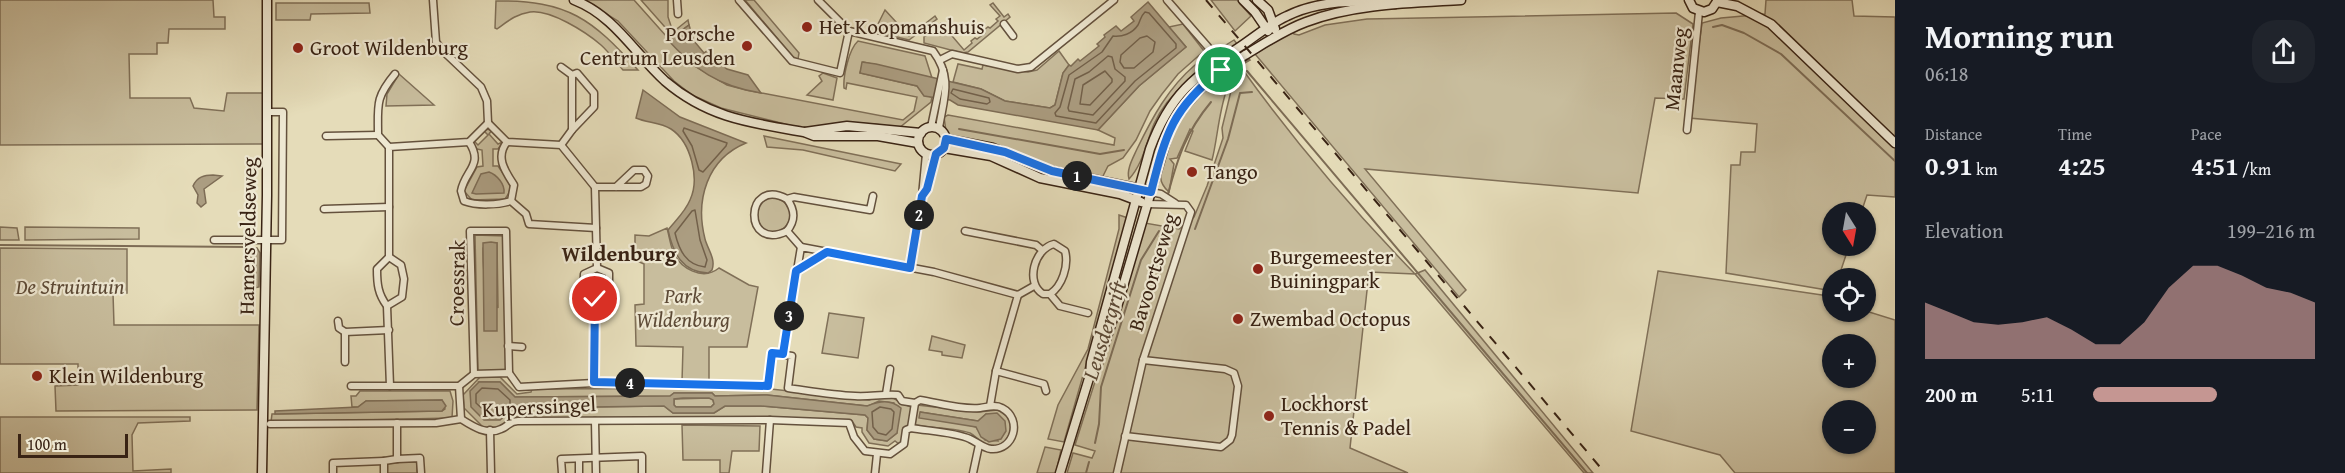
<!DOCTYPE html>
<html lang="en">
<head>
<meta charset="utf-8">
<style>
  body { margin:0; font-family:"Gentium Book Plus",serif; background:#20242c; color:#f1f3f6; height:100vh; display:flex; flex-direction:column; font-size:22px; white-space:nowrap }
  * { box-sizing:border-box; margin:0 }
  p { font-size:20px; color:#9ea1a6 }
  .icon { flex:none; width:33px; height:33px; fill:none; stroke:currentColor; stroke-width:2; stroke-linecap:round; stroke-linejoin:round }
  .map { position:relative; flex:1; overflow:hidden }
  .sheet { display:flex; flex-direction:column; background:#171b24; width:450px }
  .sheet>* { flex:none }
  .needle { width:39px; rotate:169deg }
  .buttons { position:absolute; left:1822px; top:202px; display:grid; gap:12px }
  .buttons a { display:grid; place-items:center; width:54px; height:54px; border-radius:50%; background:#171b24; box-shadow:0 2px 4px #0004; font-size:30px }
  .scale { position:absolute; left:18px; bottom:15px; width:110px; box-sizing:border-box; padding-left:6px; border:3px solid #392314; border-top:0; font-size:16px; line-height:21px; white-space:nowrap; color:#392314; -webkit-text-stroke:4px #eee8d2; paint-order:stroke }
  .pin { position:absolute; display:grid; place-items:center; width:51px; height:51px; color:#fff; margin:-26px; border:3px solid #fff; border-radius:50%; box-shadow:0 2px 6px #0007 }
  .km { position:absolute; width:30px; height:30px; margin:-15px; border-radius:50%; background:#222; color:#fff; font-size:16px; line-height:30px; text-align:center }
  .round { display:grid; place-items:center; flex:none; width:63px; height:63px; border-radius:24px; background:#20242c }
  .head { display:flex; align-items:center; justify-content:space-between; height:102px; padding:0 30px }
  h1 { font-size:33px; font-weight:800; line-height:45px }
  .metrics { display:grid; grid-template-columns:repeat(3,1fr); gap:9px; height:102px; padding:6px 30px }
  .metrics div { display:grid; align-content:center }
  .metrics b { font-size:26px; font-weight:800 }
  .metrics small { font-size:16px; font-weight:400 }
  .metrics p { font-size:16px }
  .chart { height:168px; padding:12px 30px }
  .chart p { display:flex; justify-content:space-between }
  .chart svg { width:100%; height:108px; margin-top:6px; fill:#c59692; opacity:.7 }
  ul { padding:0 30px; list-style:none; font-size:20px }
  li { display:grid; grid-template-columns:96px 72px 1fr; align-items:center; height:45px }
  li i { height:15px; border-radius:8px; background:#c59692 }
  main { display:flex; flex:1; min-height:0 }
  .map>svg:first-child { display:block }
  .green { fill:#c8bd9d; stroke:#807058; stroke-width:1.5; fill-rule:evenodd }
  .water { fill:#ab9d81; stroke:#7d6c55; stroke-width:1.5; fill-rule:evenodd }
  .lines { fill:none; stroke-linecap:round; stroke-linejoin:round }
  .shore { stroke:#72604a; stroke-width:1.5 }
  .stream { stroke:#7d6c55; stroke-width:2 }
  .street-casing { stroke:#64513d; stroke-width:9 }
  .secondary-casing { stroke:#392314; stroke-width:11 }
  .street { stroke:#eee8d2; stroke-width:6 }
  .secondary { stroke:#eee8d2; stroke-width:8 }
  .rail { stroke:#392314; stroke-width:2; stroke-dasharray:10 10; stroke-linecap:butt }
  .route-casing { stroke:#fff; stroke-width:12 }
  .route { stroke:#1a73e8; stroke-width:8 }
  .poi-dot { fill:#8f2418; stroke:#eee8d2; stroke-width:2 }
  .labels { text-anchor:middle; stroke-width:4.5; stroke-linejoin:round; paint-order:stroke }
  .poi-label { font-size:21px; fill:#392314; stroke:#eee8d2; text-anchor:start }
  .street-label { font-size:21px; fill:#392314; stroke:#eee8d2 }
  .park-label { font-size:21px; font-style:italic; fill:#5d4a36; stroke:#eee8d2 }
  .neighbourhood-label { font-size:22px; font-weight:bold; fill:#392314; stroke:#eee8d2 }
  .water-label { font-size:22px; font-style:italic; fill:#5b4835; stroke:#eee8d2 }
</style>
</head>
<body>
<main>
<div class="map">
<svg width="1895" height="473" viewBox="0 0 1895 473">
  <rect width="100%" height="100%" fill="#e5dcb9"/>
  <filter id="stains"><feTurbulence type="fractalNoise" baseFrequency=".00333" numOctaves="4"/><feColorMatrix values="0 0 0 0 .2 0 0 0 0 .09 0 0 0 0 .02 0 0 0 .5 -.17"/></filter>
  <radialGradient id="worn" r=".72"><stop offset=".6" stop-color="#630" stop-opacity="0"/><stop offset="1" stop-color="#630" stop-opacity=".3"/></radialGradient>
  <!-- green -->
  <g class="green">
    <polygon points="0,0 213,0 214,17 225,17 225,29 169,29 168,43 157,43 157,54 129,54 130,98 190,98 194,108 224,111 227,93 263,93 263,144 0,145"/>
    <path d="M584 0H634L691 64 727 85 746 90 903 120 914 111 917 97 847 83 846 89 844 88C843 76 849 49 858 41L925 56 932 78 863 62 860 73 917 86 924 95 932 97 931 102 899 128 875 124 852 123 801 128 721 108 692 95 674 81 618 21Z"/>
    <polygon points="641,0 668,0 668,17 673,32 688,20 689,25 675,35 672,35"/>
    <polygon points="745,0 754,0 799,53 798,59 793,57"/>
    <polygon points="1211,0 1237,0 1251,16 1235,31"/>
    <polygon points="1766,0 1852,0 1854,16 1895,17 1895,197 1867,195 1861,213 1833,213 1833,246 1849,246 1838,279 1833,279 1833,291 1726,273 1731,165 1740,165 1741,152 1755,152 1757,124 1689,118 1702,23 1721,18 1765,14"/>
    <path d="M496 1C568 0 592 19 638 70H623C616 62 609 52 601 45 586 32 550 9 530 12 516 14 508 21 497 29L495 28Z"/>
    <polygon points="276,3 369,3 370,13 311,14 310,20 276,20"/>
    <polygon points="993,3 1004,17 1008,14 1010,17 968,52 962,53 924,43 924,37 941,23 964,50 972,43 971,41 975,38 977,39 985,33 984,30 988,27 990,28 998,21 996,19 1000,16 990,5"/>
    <polygon points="885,10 909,36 935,16 937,19 909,40 880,33 878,24"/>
    <polygon points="1676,13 1693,24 1684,99 1655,98 1638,193 1365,169 1466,290 1459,297 1255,54 1293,31 1294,34 1299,35 1325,25 1367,19"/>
    <polygon points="1183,24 1204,51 1178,74 1162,94 1150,111 1136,140 1123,158 1108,166 1102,178 1048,168 952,138 946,131 944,117 948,115 1114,145 1115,138 1098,130 1139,86 1186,47 1169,27"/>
    <path d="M1234 40 1238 45C1206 66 1170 88 1154 124 1146 143 1143 164 1129 179 1126 170 1133 158 1137 149 1152 118 1168 88 1195 65 1206 55 1222 48 1234 40Z"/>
    <polygon points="1059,51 1069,65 1063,73 1055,105 1050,108 1005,101 981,89 953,82 958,64 982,69 983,65 1028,72 1037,70"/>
    <path d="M1249 59 1250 60C1219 75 1220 131 1212 160L1185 151 1193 131 1190 129 1177 158 1170 159 1174 164 1169 192C1157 182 1160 172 1164 158 1176 109 1206 83 1249 59Z"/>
    <path d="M1243 70C1294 141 1354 211 1415 274L1425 270 1593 473H1584L1415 274 1369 272 1350 448 1408 473H1067L1073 453 1092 458 1095 451 1075 445 1145 223 1179 229 1194 217 1207 186 1223 138 1222 128 1231 91 1235 79Z"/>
    <polygon points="823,73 837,78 833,100 807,95 822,81 819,76"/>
    <polygon points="399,74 434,105 386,106 387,94"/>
    <path d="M485 129 492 130 489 134 498 144 503 142 498 149H493V166H498C507 180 516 185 505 199L472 200 464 191 477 167 483 166 482 150 477 149 473 144 474 141 478 145 488 135 484 131Z"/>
    <polygon points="764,136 901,164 895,171 803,150 767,147"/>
    <circle cx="773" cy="215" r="17"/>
    <polygon points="1119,215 1128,218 1064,442 1048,439 1058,405 1088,349 1119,229"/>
    <polygon points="0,227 17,228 19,240 0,240"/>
    <polygon points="25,227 139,228 139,239 25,240"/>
    <path d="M667 228C669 235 670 244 673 251 680 269 703 281 719 268L749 285 758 287 747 347H709V382H682L683 347 636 346 635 305 644 304V264L635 260V235L649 236Z"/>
    <path d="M475 235 505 236 506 372H478ZM497 243 498 308C484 282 483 278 483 248Z"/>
    <polygon points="0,248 127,249 127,293 113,293 114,325 259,325 257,410 56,411 55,386 78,385 78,364 0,364"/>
    <path d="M1658 271 1822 295 1833 298V312L1866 311 1895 320V473H1735L1720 455 1631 431ZM1833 345H1866V378H1833ZM1833 411H1866V444H1833Z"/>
    <polygon points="829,313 864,318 858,358 822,353"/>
    <polygon points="932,336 965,345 962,358 942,355 942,352 929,350"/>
    <path d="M480 377H500L517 394 531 392 532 389 761 388 869 400C893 389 892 402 912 407L910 425 904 428 901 443 899 444 895 441 888 446 869 443 862 432V428L856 427 852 421 777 417 531 419 529 417H511L500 427H483L464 408 463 395ZM479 382H500L515 397 670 396 674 393H712L715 396 767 395 868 406 879 401 894 403 897 433 887 441 874 439 867 430 868 418 865 415 761 406H725L714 413H673L664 406 515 408 509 411Z"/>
    <polygon points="360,391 450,391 453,401 452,418 271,422 272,414 442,411 445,409 442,400 366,401 358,407 352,407 351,396 356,396"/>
    <polygon points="710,398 713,400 714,404 711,407 676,407 674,405 674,399"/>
    <path d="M917 405 978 412 998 410 1009 418C1015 433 1004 451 986 444 980 442 976 436 970 433 958 428 929 428 915 425ZM920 412 978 421 986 414 998 441 985 440 976 427Z"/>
    <polygon points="0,417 190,417 190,421 138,423 132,435 133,471 171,469 171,473 0,473"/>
    <polygon points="682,425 760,426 759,451 732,451 729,473 720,473 720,460 683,460"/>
    <polygon points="1045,447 1061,450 1056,473 1037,473"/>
    <rect x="387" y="462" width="30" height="11"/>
  </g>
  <!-- water -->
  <g class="water">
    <polygon points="1148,2 1186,47 1139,86 1098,130 958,105 950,100 924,96 917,86 860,73 862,62 876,64 981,89 1005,101 1050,108 1055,105 1063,73 1069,65 1071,66 1078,59 1080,61 1099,46 1097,44 1105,37 1104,35 1116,26 1121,31 1134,21 1131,17"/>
    <path d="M689 25 694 41 704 53 708 50 715 60 727 69 748 75 761 93C718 86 695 70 666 38V28L674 36Z"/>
    <path d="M643 90 680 117 746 143C707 159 695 200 705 239 708 250 716 259 712 270L708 273C682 272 673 253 668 230 676 220 685 212 690 200 700 179 691 142 671 129 660 122 647 123 636 118Z"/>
    <path d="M489 172C497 175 505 184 504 193L476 194 472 193 481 174Z"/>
    <path d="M213 175 222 176 204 189 206 203 201 207 197 203 198 195 193 186C197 177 204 175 213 175Z"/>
    <polygon points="491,242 497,243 497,331 484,331 483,248 483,243"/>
    <polygon points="248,247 257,248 260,253 259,287 249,289 247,285"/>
    <path d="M479 382H500L515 397 670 396 674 393H712L715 396 767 395 867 406C880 401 890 399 901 408L897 433 887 441 874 439 867 430 868 418 865 415 761 406H725L714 413H673L664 406 515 408 500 420H484L471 407 470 391ZM683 398H709L713 400 714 404 711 407H676L674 405V399Z"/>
    <polygon points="442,400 446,406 442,411 275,414 275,411 358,407 366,401"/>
    <polygon points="920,412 978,421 986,414 997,413 1005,421 1006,431 1001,439 989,442 981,437 976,427 919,418"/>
  </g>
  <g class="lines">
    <!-- shore -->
    <g class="shore">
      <path d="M1145 12 1149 13 1176 44V48L1135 81 1096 123 1056 116 1055 113 1060 107 1069 75 1102 52 1113 36C1122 37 1132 34 1138 25 1141 19 1140 17 1145 12Z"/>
      <polygon points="1147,36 1155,42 1153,52 1134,68 1124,68 1120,62 1121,55 1140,38"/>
      <polygon points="1108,56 1112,57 1115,69 1125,77 1125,81 1093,115 1069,111 1068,108 1075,79 1089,72"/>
      <polygon points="1105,71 1112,79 1112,82 1090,105 1080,104 1083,85"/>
      <polygon points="953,89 989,98 990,102 987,104 960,99 951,93"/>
      <polygon points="684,128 727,143 726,146 703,172 699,170 692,146 683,131"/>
      <path d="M695 210 700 240 707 260 705 267C686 265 679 250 675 233L692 211Z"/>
      <polygon points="482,388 498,389 510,400 510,403 497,414 487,413 476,403 476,394"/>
      <polygon points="880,407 891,409 894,412 892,429 886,435 878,433 873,427 872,412"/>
    </g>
    <!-- stream -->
    <g class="stream">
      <polyline points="1713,27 1722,25 1744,33 1781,54 1895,161"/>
      <polyline points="1247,71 1587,473"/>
      <polyline points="959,129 1100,154 1124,150"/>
      <path d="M1168 194C1178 157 1186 132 1211 102"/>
      <polyline points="1195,229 1228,139 1240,93 1252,92"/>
      <polyline points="0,245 248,247"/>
      <polyline points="1095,443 1099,424 1101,387 1141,260 1159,231"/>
      <polyline points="1086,473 1089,462"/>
    </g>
    <defs>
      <g id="street">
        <polyline points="433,0 436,42 442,50 481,87 487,101 488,123"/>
        <polyline points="677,0 678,14"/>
        <polyline points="739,0 792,61 840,73 849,31 818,0"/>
        <polyline points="1167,0 1208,47"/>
        <polyline points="1004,24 1013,36"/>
        <path d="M849 31 933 51C953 78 944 97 939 128"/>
        <polyline points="940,60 952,54 1018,69 1031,67 1114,0"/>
        <polyline points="561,67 572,75 577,73 594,93 594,107 572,130 572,75"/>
        <polyline points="931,127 943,70"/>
        <polyline points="1687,130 1699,12"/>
        <polyline points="326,136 378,135"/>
        <path d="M469 142C484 165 465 170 461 191L464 201C477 206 498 205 511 201L514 185C505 171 495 157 507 142"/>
        <polyline points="561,145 572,130"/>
        <path d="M389 147 378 135C378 105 375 98 395 74"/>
        <polyline points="926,154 922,196 927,189 936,155"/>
        <polyline points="595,187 641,187 646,184 648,176 644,170 634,170 616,187"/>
        <polyline points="1151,192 1161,194 1175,203"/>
        <path d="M787 199C795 210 796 220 787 231 743 253 744 176 787 199L794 197 870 210 873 196"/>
        <polyline points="511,201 526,214 529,224 596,228"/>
        <polyline points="324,209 389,207"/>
        <polyline points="787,231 801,247"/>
        <polyline points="965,231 1036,245 1042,250"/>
        <polyline points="214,240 282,240 283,112 267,112"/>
        <polyline points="910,268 922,196"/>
        <polyline points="796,271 827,252"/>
        <path d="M1050 294C1062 286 1069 266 1065 251L1054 244C1034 249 1025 283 1043 294H1050L1060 306 1088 313"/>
        <polyline points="1018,295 1034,286"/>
        <polyline points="595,299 609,294 609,273 597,268"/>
        <polyline points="387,306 402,297 404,279 401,265 389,257"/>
        <polyline points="338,321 339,328 345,332 389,330"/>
        <polyline points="345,332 345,362"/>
        <polyline points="508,346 522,347"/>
        <polyline points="783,354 801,247 934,272 1018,295 996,371 990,406"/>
        <polyline points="996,371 1044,384 1046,391"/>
        <polyline points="474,374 470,231 506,231 509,373"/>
        <path d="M390 386 387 306C378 294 377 284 377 269L389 257V147L469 142 488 123 507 142 561 145 595 187 597 268 584 274 583 293 595 299 594 383"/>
        <polyline points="459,386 461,419"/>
        <polyline points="886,394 890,369"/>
        <polyline points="595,421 596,473"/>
        <polyline points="397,423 397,459 420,458 421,473"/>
        <path d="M270 424 436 423 461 419C472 426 487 436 501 429 509 426 509 421 518 421L770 420 849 423 854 437 865 451 890 454 904 444 906 430 911 428C928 431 955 432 970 439 977 442 983 448 991 449 1014 451 1023 419 1002 408 995 404 988 407 980 408 961 410 939 403 920 400L915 403 902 401 898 395C881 394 870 397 855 396 833 395 810 391 788 388L792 356 772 353 768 386 594 383 519 387 509 373 474 374 459 386H351"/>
        <polyline points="911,428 915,403"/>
        <polyline points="490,430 491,473"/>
        <polyline points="1125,436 1221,447 1230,440 1232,435 1238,386 1234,373 1225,369 1143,360"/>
        <polyline points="333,473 333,463 384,461"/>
        <polyline points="384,473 384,461 397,459"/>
        <polyline points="562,473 561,459 642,456 642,473"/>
        <polyline points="579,473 579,459"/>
        <polyline points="766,473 770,420"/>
        <polyline points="875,473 877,454"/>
        <polyline points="973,473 979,445"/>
        <polyline points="1117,473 1143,360 1191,212 1186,205 1147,204"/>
      </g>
      <g id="secondary">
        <path d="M574 0C615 16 634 53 665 81 708 118 751 123 804 132L814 136H878L918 143"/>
        <polyline points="1243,0 1255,12 1268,31"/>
        <polyline points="1257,0 1268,10 1275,29"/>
        <polyline points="1689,0 1693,8 1704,12 1712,9 1718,0"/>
        <polyline points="1717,2 1737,6 1771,24 1895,143"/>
        <circle cx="932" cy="141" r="14"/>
        <polyline points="805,132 847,126 921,133"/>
        <polyline points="946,139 993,148 1052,171 1145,190"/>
        <polyline points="944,148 991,156 1040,178 1120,194 1141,202"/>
        <path d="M1090 375 1098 363 1117 307 1170 127C1191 94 1212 76 1245 55 1265 43 1284 30 1306 22 1353 4 1411 3 1461 0"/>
        <polyline points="262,473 267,195 267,0"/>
        <path d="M1060 473 1090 375 1091 362 1150 149C1170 94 1194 77 1241 46 1256 36 1271 23 1287 16 1319 0 1361 0 1395 4"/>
      </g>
    </defs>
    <!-- street casing -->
    <use href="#street" class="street-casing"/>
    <!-- secondary casing -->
    <use href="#secondary" class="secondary-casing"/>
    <!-- street -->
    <use href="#street" class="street"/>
    <!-- secondary -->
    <use href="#secondary" class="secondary"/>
    <!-- rail -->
    <polyline class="rail" points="1206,0 1605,473"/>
  </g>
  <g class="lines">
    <defs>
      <path id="route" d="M595 299 594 382 768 386 772 353 783 354 796 271 827 252 910 268 922 196 927 189 936 154 944 148 946 139 1005 152 1052 171 1151 192C1166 133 1172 109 1221 70"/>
    </defs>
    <!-- route casing -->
    <use href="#route" class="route-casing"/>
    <!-- route -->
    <use href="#route" class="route"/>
  </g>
  <!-- markers -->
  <g class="poi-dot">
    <circle cx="807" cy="27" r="6"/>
    <circle cx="747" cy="46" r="6"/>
    <circle cx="298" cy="48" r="6"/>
    <circle cx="1192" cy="172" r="6"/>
    <circle cx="1258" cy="269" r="6"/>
    <circle cx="1238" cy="319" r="6"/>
    <circle cx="37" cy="376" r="6"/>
    <circle cx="1269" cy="416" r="6"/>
  </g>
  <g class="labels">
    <!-- poi labels -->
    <g class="poi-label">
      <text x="819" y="34">Het Koopmanshuis</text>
      <text x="735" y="41" text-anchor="end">Porsche<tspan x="735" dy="24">Centrum Leusden</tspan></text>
      <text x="310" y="55">Groot Wildenburg</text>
      <text x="1204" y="179">Tango</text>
      <text x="1270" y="264">Burgemeester<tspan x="1270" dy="24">Buiningpark</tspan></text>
      <text x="1250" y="326">Zwembad Octopus</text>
      <text x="49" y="383">Klein Wildenburg</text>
      <text x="1281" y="411">Lockhorst<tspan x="1281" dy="24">Tennis &amp; Padel</tspan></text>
    </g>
    <!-- street labels -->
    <g class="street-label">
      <text transform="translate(1676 69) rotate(-84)" y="7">Maanweg</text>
      <text transform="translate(248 236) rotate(-89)" y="7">Hamersveldseweg</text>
      <text transform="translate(1153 272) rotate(-73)" y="7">Bavoortseweg</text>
      <text transform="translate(457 283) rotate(-89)" y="7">Croessrak</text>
      <text transform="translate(539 407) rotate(-3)" y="7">Kuperssingel</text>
    </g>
    <!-- park labels -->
    <g class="park-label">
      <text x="70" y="294">De Struintuin</text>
      <text x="683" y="303">Park<tspan x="683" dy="24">Wildenburg</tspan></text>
    </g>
    <!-- neighbourhood labels -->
    <g class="neighbourhood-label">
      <text x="619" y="261">Wildenburg</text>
    </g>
    <!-- water labels -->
    <g class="water-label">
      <text transform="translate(1104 330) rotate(-73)" y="8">Leusdergrift</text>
    </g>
  </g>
  <rect width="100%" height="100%" filter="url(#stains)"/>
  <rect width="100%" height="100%" fill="url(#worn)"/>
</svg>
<div class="buttons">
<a><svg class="needle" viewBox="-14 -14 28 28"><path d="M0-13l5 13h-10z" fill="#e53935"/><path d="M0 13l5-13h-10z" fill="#9ea1a6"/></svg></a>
<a><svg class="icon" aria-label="locate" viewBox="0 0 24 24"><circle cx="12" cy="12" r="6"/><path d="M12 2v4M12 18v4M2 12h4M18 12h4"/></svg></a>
<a>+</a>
<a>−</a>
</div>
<div class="scale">100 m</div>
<div class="pin" style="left:1221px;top:70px;background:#1e9e55"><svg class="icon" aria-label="arrive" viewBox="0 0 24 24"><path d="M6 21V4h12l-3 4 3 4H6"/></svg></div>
<div class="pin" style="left:595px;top:299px;background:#d93025"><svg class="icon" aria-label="check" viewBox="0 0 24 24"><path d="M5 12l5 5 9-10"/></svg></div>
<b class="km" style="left:1077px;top:176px">1</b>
<b class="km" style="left:919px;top:215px">2</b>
<b class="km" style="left:789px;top:316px">3</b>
<b class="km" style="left:630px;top:383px">4</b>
</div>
<section class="sheet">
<div class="head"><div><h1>Morning run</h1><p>06:18</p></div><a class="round"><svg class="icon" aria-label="share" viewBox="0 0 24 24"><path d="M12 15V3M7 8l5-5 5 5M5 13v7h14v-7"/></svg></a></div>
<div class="metrics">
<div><p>Distance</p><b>0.91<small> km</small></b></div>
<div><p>Time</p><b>4:25</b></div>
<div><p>Pace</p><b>4:51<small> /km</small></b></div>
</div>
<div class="chart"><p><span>Elevation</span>199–216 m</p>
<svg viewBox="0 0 160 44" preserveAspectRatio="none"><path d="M0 44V21L10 25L20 29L30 30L40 29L50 27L60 32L70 38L80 38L90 29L100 15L110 6L120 6L130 10L140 15L150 17L160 21V44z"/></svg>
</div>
<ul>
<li><b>200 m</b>5:11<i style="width:56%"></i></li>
</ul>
</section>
</main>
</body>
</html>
